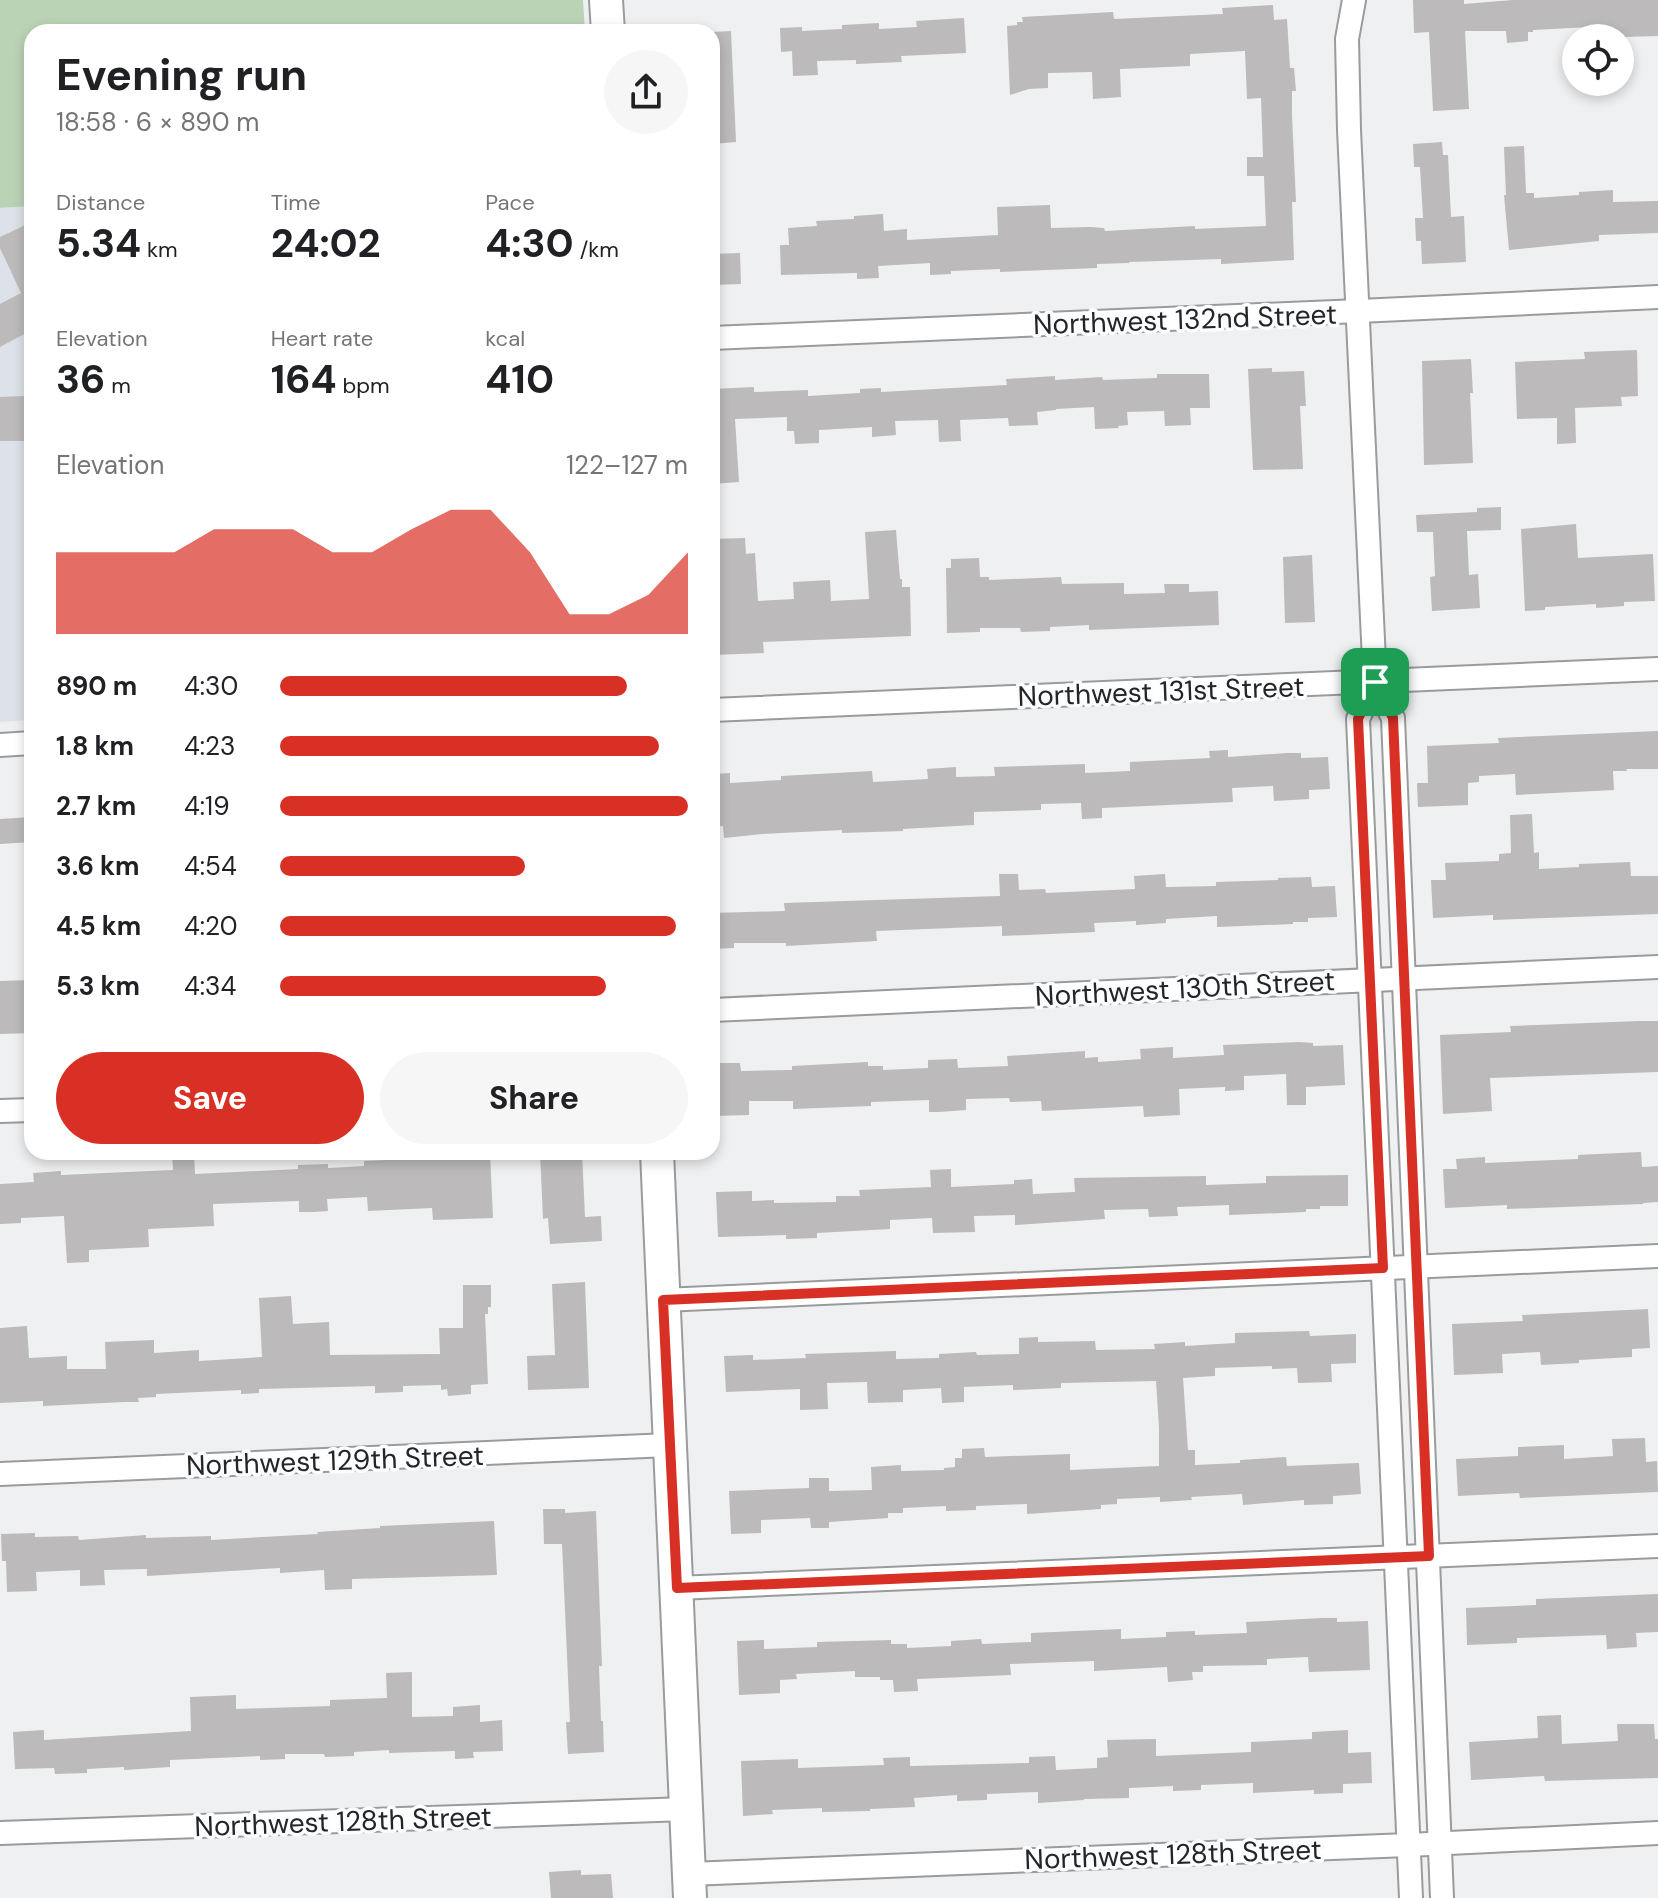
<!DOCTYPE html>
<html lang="en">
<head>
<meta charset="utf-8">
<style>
  body { margin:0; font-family:"DM Sans",sans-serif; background:#f6f6f6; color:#202124; height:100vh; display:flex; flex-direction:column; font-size:30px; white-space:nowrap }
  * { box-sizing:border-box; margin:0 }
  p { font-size:26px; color:#757577 }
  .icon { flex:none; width:44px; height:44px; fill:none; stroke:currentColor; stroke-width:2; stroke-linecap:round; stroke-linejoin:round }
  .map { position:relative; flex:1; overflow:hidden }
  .details { position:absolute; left:24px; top:24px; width:696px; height:1136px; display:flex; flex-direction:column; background:#fff; border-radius:24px; box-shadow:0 4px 12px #0003 }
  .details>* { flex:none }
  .fabs { position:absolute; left:1562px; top:24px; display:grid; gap:16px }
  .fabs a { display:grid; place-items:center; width:72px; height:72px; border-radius:50%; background:#fff; box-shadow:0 4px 12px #0003; font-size:40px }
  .pin { position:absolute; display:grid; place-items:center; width:68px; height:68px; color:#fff; margin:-34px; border-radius:16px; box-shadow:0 4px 12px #0006 }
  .round { display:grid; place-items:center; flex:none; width:84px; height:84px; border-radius:42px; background:#f6f6f6 }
  .overview { display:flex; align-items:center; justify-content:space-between; height:136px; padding:0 32px }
  h1 { font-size:44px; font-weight:700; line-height:60px }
  .figures { display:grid; grid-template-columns:repeat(3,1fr); gap:12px; height:136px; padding:8px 32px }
  .figures div { display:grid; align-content:center }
  .figures b { font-size:40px; font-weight:700 }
  .figures small { font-size:22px; font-weight:400 }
  .figures p { font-size:22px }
  .chart { height:224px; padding:16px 32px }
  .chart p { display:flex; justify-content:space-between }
  .chart svg { width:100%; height:144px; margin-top:8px; fill:#d93025; opacity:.7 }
  .action { display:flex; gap:16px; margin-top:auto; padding:16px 32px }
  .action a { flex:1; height:92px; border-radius:48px; background:#d93025; color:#fff; font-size:32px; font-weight:700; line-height:92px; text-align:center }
  .action a+a { background:#f6f6f6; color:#202124 }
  ul { padding:0 32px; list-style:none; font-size:26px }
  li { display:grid; grid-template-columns:128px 96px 1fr; align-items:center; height:60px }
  li i { height:20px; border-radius:10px; background:#d93025 }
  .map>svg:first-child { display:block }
  .built { fill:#dde2ea }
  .green { fill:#bbd3b5 }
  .building { fill:#bcbabb }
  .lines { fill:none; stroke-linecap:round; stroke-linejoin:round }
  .street-casing { stroke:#9a9b9c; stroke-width:26 }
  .secondary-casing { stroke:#9a9b9c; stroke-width:36 }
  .street { stroke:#fff; stroke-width:22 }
  .secondary { stroke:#fff; stroke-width:32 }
  .route-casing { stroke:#fff; stroke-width:16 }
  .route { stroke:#d93025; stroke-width:10 }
  .labels { text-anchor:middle; stroke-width:7; stroke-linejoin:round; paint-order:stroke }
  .street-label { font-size:28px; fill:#242525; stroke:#fcfdff }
</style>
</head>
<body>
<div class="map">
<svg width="1658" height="1898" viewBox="0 0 1658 1898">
  <rect width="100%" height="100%" fill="#eff0f2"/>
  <!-- built -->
  <polygon class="built" points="32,206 32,720 0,722 0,208"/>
  <!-- green -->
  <polygon class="green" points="0,0 583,0 585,32 32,32 32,206 0,208"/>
  <!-- building -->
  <g class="building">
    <polygon points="1413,0 1464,0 1464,4 1513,0 1658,0 1658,36 1590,38 1589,27 1533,30 1533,32 1528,32 1528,41 1507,43 1506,31 1465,31 1469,109 1433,111 1429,32 1414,33"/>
    <polygon points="1273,5 1274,20 1287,19 1290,68 1294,68 1296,91 1292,91 1292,116 1296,202 1292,202 1294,260 1221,264 1221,259 1129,262 1129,263 1097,264 1097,268 1000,272 1000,269 951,271 951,274 930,275 930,263 878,266 879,278 857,279 857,273 781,275 780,245 789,245 788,228 817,226 816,221 854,219 854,216 883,214 884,231 907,229 907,240 998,235 997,207 1050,205 1051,228 1090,227 1104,228 1105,231 1195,226 1195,229 1266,226 1264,176 1247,176 1247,157 1263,157 1261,98 1247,99 1245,51 1190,54 1190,66 1120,69 1121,97 1093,99 1092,72 1048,73 1048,88 1029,89 1010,95 1007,26 1017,25 1017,22 1023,22 1022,17 1113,12 1114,19 1223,14 1222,8"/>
    <polygon points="964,18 966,53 901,56 902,62 856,64 856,60 817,61 818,75 793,76 792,51 781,52 780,28 802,27 802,31 842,29 842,25 879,23 879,29 917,27 916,21"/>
    <polygon points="731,31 736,142 712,144 712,32"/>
    <polygon points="1442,142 1443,155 1448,155 1451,217 1464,216 1466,262 1422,264 1421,241 1416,241 1415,218 1423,218 1420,167 1414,167 1413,144"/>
    <polygon points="1524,146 1526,193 1534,193 1534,198 1579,195 1579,192 1613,190 1613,202 1658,201 1658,233 1599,235 1599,241 1509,250 1504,195 1506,195 1504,147"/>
    <polygon points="32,222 32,330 0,347 0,304 21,293 0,248 0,237"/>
    <polygon points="740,253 741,284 712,285 712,254"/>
    <polygon points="1637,350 1638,396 1621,397 1622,406 1575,408 1576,443 1557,444 1557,418 1517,419 1515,362 1585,359 1584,352"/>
    <polygon points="1471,359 1473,393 1470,393 1473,463 1424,465 1422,361"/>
    <polygon points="1272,368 1272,372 1304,371 1306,406 1300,406 1303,469 1253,470 1248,369"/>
    <polygon points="1157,374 1209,374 1210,408 1190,408 1191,425 1165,426 1164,411 1127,412 1128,425 1118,426 1119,428 1095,429 1094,407 1056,409 1056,410 1037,412 1038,425 1009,426 1008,418 960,420 961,441 939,442 938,420 895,421 896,435 872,437 872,427 819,430 819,443 795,444 794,431 787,431 787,417 735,419 739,482 712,484 712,389 754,387 754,392 808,390 808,396 860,393 860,389 881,388 881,392 1007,385 1006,379 1055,376 1055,380 1102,377 1103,380 1157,378"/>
    <polygon points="24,396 24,441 0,441 0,397"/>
    <polygon points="1501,507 1501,530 1467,531 1469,575 1478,574 1480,608 1432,611 1430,577 1435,576 1433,532 1417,532 1416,515 1477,512 1477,508"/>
    <polygon points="1576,524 1578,558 1653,554 1655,601 1624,602 1624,606 1596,608 1596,604 1545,607 1545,610 1525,611 1521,529"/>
    <polygon points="896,530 900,579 902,579 902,587 910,587 911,636 763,642 764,653 713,655 712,539 745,538 746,554 755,553 758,601 794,599 793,582 830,580 831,601 869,599 865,532"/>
    <polygon points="1312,555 1315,622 1285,623 1283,557"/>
    <polygon points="979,558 980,577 989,577 989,580 1061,577 1062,584 1124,583 1124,594 1165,593 1164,584 1189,584 1189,592 1218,591 1219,625 1089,630 1089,625 1050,627 1050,631 1021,632 1020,628 980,628 980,632 947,633 946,568 951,568 951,559"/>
    <polygon points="1658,731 1658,769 1626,769 1627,771 1613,771 1614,790 1516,795 1515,774 1479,776 1479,782 1468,783 1468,805 1418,807 1417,783 1428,783 1427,746 1499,743 1498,738"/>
    <polygon points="1228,750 1228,757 1287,753 1301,753 1301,758 1328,757 1330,789 1309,790 1309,799 1274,801 1273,786 1232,788 1233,802 1102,808 1102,818 1082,819 1081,803 1041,804 1041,810 974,812 974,825 903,829 903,831 842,833 842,830 762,834 724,838 723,826 712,827 712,774 730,773 730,783 781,780 781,776 872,771 873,782 928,779 927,769 956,767 956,777 995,776 994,767 1085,764 1085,773 1130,771 1130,762 1210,758 1209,751"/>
    <polygon points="1532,814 1534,853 1539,852 1539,869 1579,867 1579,864 1630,862 1631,876 1658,876 1658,914 1493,920 1493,915 1433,918 1431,880 1446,880 1445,863 1499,861 1499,854 1511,853 1510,815"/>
    <polygon points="32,817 32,842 0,844 0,819"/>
    <polygon points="999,874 1018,874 1019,890 1045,889 1046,893 1135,889 1134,876 1165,874 1166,887 1216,886 1216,882 1278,880 1278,878 1311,877 1312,887 1335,886 1337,917 1308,918 1308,922 1293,922 1293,924 1217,927 1217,916 1166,919 1166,923 1136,925 1136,921 1094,923 1095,932 1002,936 1002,926 876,931 877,941 786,946 786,943 734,943 734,948 712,949 712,913 785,911 784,903 1000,896"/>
    <polygon points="32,980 32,1033 0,1034 0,981"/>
    <polygon points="1639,1021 1658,1021 1658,1072 1490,1078 1492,1111 1443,1114 1440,1035 1511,1032 1510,1026"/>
    <polygon points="1299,1042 1313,1043 1313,1046 1343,1045 1345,1085 1306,1087 1306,1105 1287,1105 1286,1074 1244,1076 1244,1090 1225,1091 1225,1087 1179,1089 1180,1115 1144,1117 1143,1106 1042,1111 1041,1101 1010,1102 1009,1098 966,1099 966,1110 939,1112 929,1112 929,1100 871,1102 871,1106 793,1109 793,1101 749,1101 749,1115 714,1116 712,1063 740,1063 741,1071 792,1070 792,1066 868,1062 868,1066 883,1066 883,1070 928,1068 928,1060 957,1059 958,1068 1008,1066 1007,1056 1085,1051 1085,1058 1098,1057 1098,1062 1141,1059 1140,1049 1173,1047 1173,1058 1224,1055 1223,1045"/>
    <polygon points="172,1152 194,1152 195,1174 298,1169 298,1165 328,1164 328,1168 364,1166 364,1161 430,1158 430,1152 490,1152 493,1218 433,1220 432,1208 368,1211 367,1197 327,1199 328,1211 314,1212 299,1212 299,1201 213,1204 214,1226 148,1229 149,1247 89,1250 89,1262 67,1263 64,1216 21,1218 21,1223 0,1224 0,1184 34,1182 33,1173 61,1171 61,1175 173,1170"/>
    <polygon points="540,1152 582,1152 585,1217 601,1216 602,1241 550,1244 548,1218 543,1219"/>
    <polygon points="1641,1152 1642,1167 1658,1166 1658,1202 1643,1203 1643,1204 1507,1209 1507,1205 1445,1208 1443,1169 1457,1169 1456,1159 1485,1157 1485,1163 1578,1159 1578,1155"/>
    <polygon points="951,1169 951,1187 1014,1184 1014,1180 1032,1179 1033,1194 1075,1192 1074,1178 1206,1176 1206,1185 1266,1183 1266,1176 1348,1175 1348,1206 1320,1206 1320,1209 1306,1209 1306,1212 1229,1215 1229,1205 1177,1207 1178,1216 1149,1217 1148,1209 1104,1210 1105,1219 1015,1225 1015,1215 974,1216 975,1232 933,1233 932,1218 890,1220 890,1229 817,1233 817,1238 786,1239 786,1235 718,1237 716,1192 752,1191 752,1201 774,1200 774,1203 836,1202 836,1196 860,1196 859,1190 931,1187 930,1170"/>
    <polygon points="585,1282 589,1388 528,1390 527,1356 555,1355 552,1284"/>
    <polygon points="463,1285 491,1285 491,1307 488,1307 488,1314 485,1314 488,1384 471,1385 471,1394 448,1396 447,1389 441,1390 441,1385 403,1386 403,1392 375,1393 375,1386 259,1389 259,1393 241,1394 241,1390 156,1394 156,1397 138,1398 139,1402 124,1402 43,1406 43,1401 0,1403 0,1328 27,1326 29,1358 67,1356 67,1369 106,1369 105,1342 154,1340 154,1353 199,1350 199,1361 262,1357 259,1298 291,1296 293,1324 329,1322 330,1355 440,1354 439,1328 463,1328"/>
    <polygon points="1648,1309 1650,1348 1632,1349 1632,1357 1579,1360 1579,1363 1541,1365 1540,1352 1502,1354 1503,1373 1454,1375 1452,1324 1523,1321 1522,1315"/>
    <polygon points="1309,1331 1310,1336 1356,1334 1356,1363 1331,1364 1332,1382 1298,1383 1297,1368 1272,1369 1272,1366 1215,1368 1215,1376 1183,1378 1188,1450 1195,1450 1195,1465 1240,1463 1240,1460 1286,1457 1287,1466 1359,1463 1361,1494 1333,1496 1333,1504 1304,1505 1304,1500 1243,1505 1242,1494 1191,1497 1192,1500 1160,1502 1160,1497 1117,1499 1117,1504 1101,1505 1101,1509 1027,1514 1027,1504 976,1506 976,1510 946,1511 946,1506 903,1508 903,1513 888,1513 888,1518 829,1522 829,1528 811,1528 810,1518 761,1520 761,1533 731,1534 729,1491 809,1488 809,1478 829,1478 829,1491 872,1490 871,1467 901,1465 901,1471 944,1470 944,1468 955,1467 955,1458 962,1458 962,1449 984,1448 985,1457 1070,1454 1070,1470 1159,1466 1159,1428 1156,1381 1061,1383 1061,1388 1013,1390 1013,1385 964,1387 964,1402 942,1403 941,1388 903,1390 903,1402 868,1403 867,1382 827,1383 828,1409 800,1410 800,1389 726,1392 724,1356 753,1355 753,1360 806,1358 805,1354 896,1351 896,1359 939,1358 939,1354 976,1352 977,1355 1019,1354 1019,1338 1038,1337 1038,1342 1095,1341 1096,1350 1155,1349 1154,1344 1185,1342 1185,1346 1235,1343 1235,1333"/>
    <polygon points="1645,1438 1646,1462 1657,1461 1658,1492 1520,1498 1519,1493 1458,1496 1456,1459 1518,1456 1518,1447 1564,1445 1564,1459 1613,1456 1612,1439"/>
    <polygon points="543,1509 565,1509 565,1513 596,1511 602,1666 599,1666 601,1721 603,1721 604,1752 568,1754 566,1722 570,1722 562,1544 544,1544"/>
    <polygon points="494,1521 497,1575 352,1579 352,1589 325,1590 324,1570 280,1573 280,1568 147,1576 147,1569 104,1570 105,1585 80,1586 80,1570 36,1572 37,1591 7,1592 6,1561 2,1561 1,1534 35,1533 35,1537 78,1536 79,1540 146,1535 146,1538 211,1536 211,1540 318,1534 317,1532 380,1528 380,1526"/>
    <polygon points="1658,1594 1658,1632 1636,1633 1637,1647 1607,1649 1606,1635 1517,1638 1517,1643 1467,1645 1466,1608 1536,1605 1536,1599"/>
    <polygon points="1322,1618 1337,1618 1337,1622 1368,1621 1370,1670 1309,1672 1308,1657 1267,1659 1267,1665 1203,1666 1203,1672 1192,1672 1193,1680 1168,1682 1167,1667 1094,1671 1094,1661 1010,1664 1011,1675 917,1679 918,1691 894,1692 893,1680 880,1680 880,1677 855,1677 855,1671 796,1674 797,1679 780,1680 780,1693 739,1695 737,1641 764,1640 764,1649 817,1647 817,1642 891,1640 891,1644 907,1644 907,1648 951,1646 951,1641 981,1639 982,1644 1031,1642 1031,1633 1121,1629 1121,1639 1166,1637 1166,1632 1195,1631 1195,1635 1247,1633 1246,1622"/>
    <polygon points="412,1672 412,1717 453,1716 453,1707 480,1705 480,1722 502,1720 503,1751 473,1752 474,1758 455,1759 455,1751 389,1753 389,1750 354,1752 354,1756 325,1757 324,1754 285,1754 285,1759 260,1760 260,1756 170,1760 170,1767 124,1770 124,1767 87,1769 87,1773 55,1774 54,1768 15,1769 13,1732 44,1730 44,1740 191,1731 190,1697 236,1695 236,1709 330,1706 330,1700 387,1698 386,1673"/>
    <polygon points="1561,1715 1562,1744 1618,1741 1617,1724 1654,1724 1655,1739 1658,1739 1658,1778 1545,1781 1544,1776 1471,1780 1469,1742 1538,1738 1537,1716"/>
    <polygon points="1348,1730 1348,1753 1371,1752 1372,1783 1343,1784 1343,1793 1314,1794 1314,1790 1253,1793 1253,1783 1201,1785 1201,1790 1173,1791 1173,1786 1129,1788 1129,1798 1084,1799 1084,1800 1038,1803 1038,1792 987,1794 987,1800 957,1801 957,1795 914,1798 915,1807 870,1809 870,1811 822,1812 822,1808 772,1810 773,1814 743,1816 741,1761 798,1759 798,1768 884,1765 883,1758 910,1757 910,1766 1029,1763 1029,1757 1055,1756 1056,1770 1097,1768 1097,1758 1108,1757 1107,1740 1156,1739 1156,1756 1251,1752 1251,1742 1312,1739 1312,1732"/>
    <polygon points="581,1870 581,1875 611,1874 613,1898 551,1898 549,1872"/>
  </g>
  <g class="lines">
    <defs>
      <g id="street">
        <polyline points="1354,0 1347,39 1349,130 1375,682 1393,718 1442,1898"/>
        <polyline points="712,338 1359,311 1658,297"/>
        <polyline points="1375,682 1358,719 1411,1898"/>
        <polyline points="712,710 1658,669"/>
        <polyline points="0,745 32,743"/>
        <polyline points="712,1010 1658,967"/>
        <polyline points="0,1111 32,1110"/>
        <polyline points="663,1300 1658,1256"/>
        <polyline points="0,1474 669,1445"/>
        <polyline points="677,1588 1658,1546"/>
        <polyline points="0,1833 686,1809"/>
        <polyline points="689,1874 1408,1845 1658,1833"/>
      </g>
      <g id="secondary">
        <polyline points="606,0 608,32"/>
        <polyline points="657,1152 690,1898"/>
      </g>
    </defs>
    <!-- street casing -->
    <use href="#street" class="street-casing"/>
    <!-- secondary casing -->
    <use href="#secondary" class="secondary-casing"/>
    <!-- street -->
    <use href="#street" class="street"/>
    <!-- secondary -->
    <use href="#secondary" class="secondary"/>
  </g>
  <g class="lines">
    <defs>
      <polygon id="route" points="1375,682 1393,718 1429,1556 677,1588 663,1300 1383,1268 1358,719"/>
    </defs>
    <!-- route casing -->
    <use href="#route" class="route-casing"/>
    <!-- route -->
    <use href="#route" class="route"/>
  </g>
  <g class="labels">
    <!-- street labels -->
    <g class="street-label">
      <text transform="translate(1185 319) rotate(-2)" y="10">Northwest 132nd Street</text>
      <text transform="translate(1161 691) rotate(-2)" y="10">Northwest 131st Street</text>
      <text transform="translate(1185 988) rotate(-3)" y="10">Northwest 130th Street</text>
      <text transform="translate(335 1460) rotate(-2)" y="10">Northwest 129th Street</text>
      <text transform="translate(343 1821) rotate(-2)" y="10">Northwest 128th Street</text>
      <text transform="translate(1173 1854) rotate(-2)" y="10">Northwest 128th Street</text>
    </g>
  </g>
</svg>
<div class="fabs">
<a><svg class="icon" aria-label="locate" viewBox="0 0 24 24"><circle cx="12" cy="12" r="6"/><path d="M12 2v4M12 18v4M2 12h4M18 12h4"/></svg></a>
</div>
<div class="pin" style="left:1375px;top:682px;background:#1e9e55"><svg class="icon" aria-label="arrive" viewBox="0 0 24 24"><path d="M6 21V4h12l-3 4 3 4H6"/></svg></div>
<section class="details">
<div class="overview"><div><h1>Evening run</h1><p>18:58 · 6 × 890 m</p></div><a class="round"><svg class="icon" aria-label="share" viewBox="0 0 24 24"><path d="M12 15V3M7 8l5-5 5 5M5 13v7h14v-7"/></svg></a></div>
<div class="figures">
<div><p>Distance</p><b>5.34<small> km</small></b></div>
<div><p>Time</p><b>24:02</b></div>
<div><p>Pace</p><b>4:30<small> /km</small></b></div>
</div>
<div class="figures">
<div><p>Elevation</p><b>36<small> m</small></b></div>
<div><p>Heart rate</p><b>164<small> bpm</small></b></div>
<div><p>kcal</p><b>410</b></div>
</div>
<div class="chart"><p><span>Elevation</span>122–127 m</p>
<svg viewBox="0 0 160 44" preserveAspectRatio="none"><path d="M0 44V19L10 19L20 19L30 19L40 12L50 12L60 12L70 19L80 19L90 12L100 6L110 6L120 19L130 38L140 38L150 32L160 19V44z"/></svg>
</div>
<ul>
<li><b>890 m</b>4:30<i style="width:85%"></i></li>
<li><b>1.8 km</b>4:23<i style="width:93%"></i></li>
<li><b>2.7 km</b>4:19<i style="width:100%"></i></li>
<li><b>3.6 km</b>4:54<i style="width:60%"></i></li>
<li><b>4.5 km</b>4:20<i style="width:97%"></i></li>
<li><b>5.3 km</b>4:34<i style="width:80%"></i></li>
</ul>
<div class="action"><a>Save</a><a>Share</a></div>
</section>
</div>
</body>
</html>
